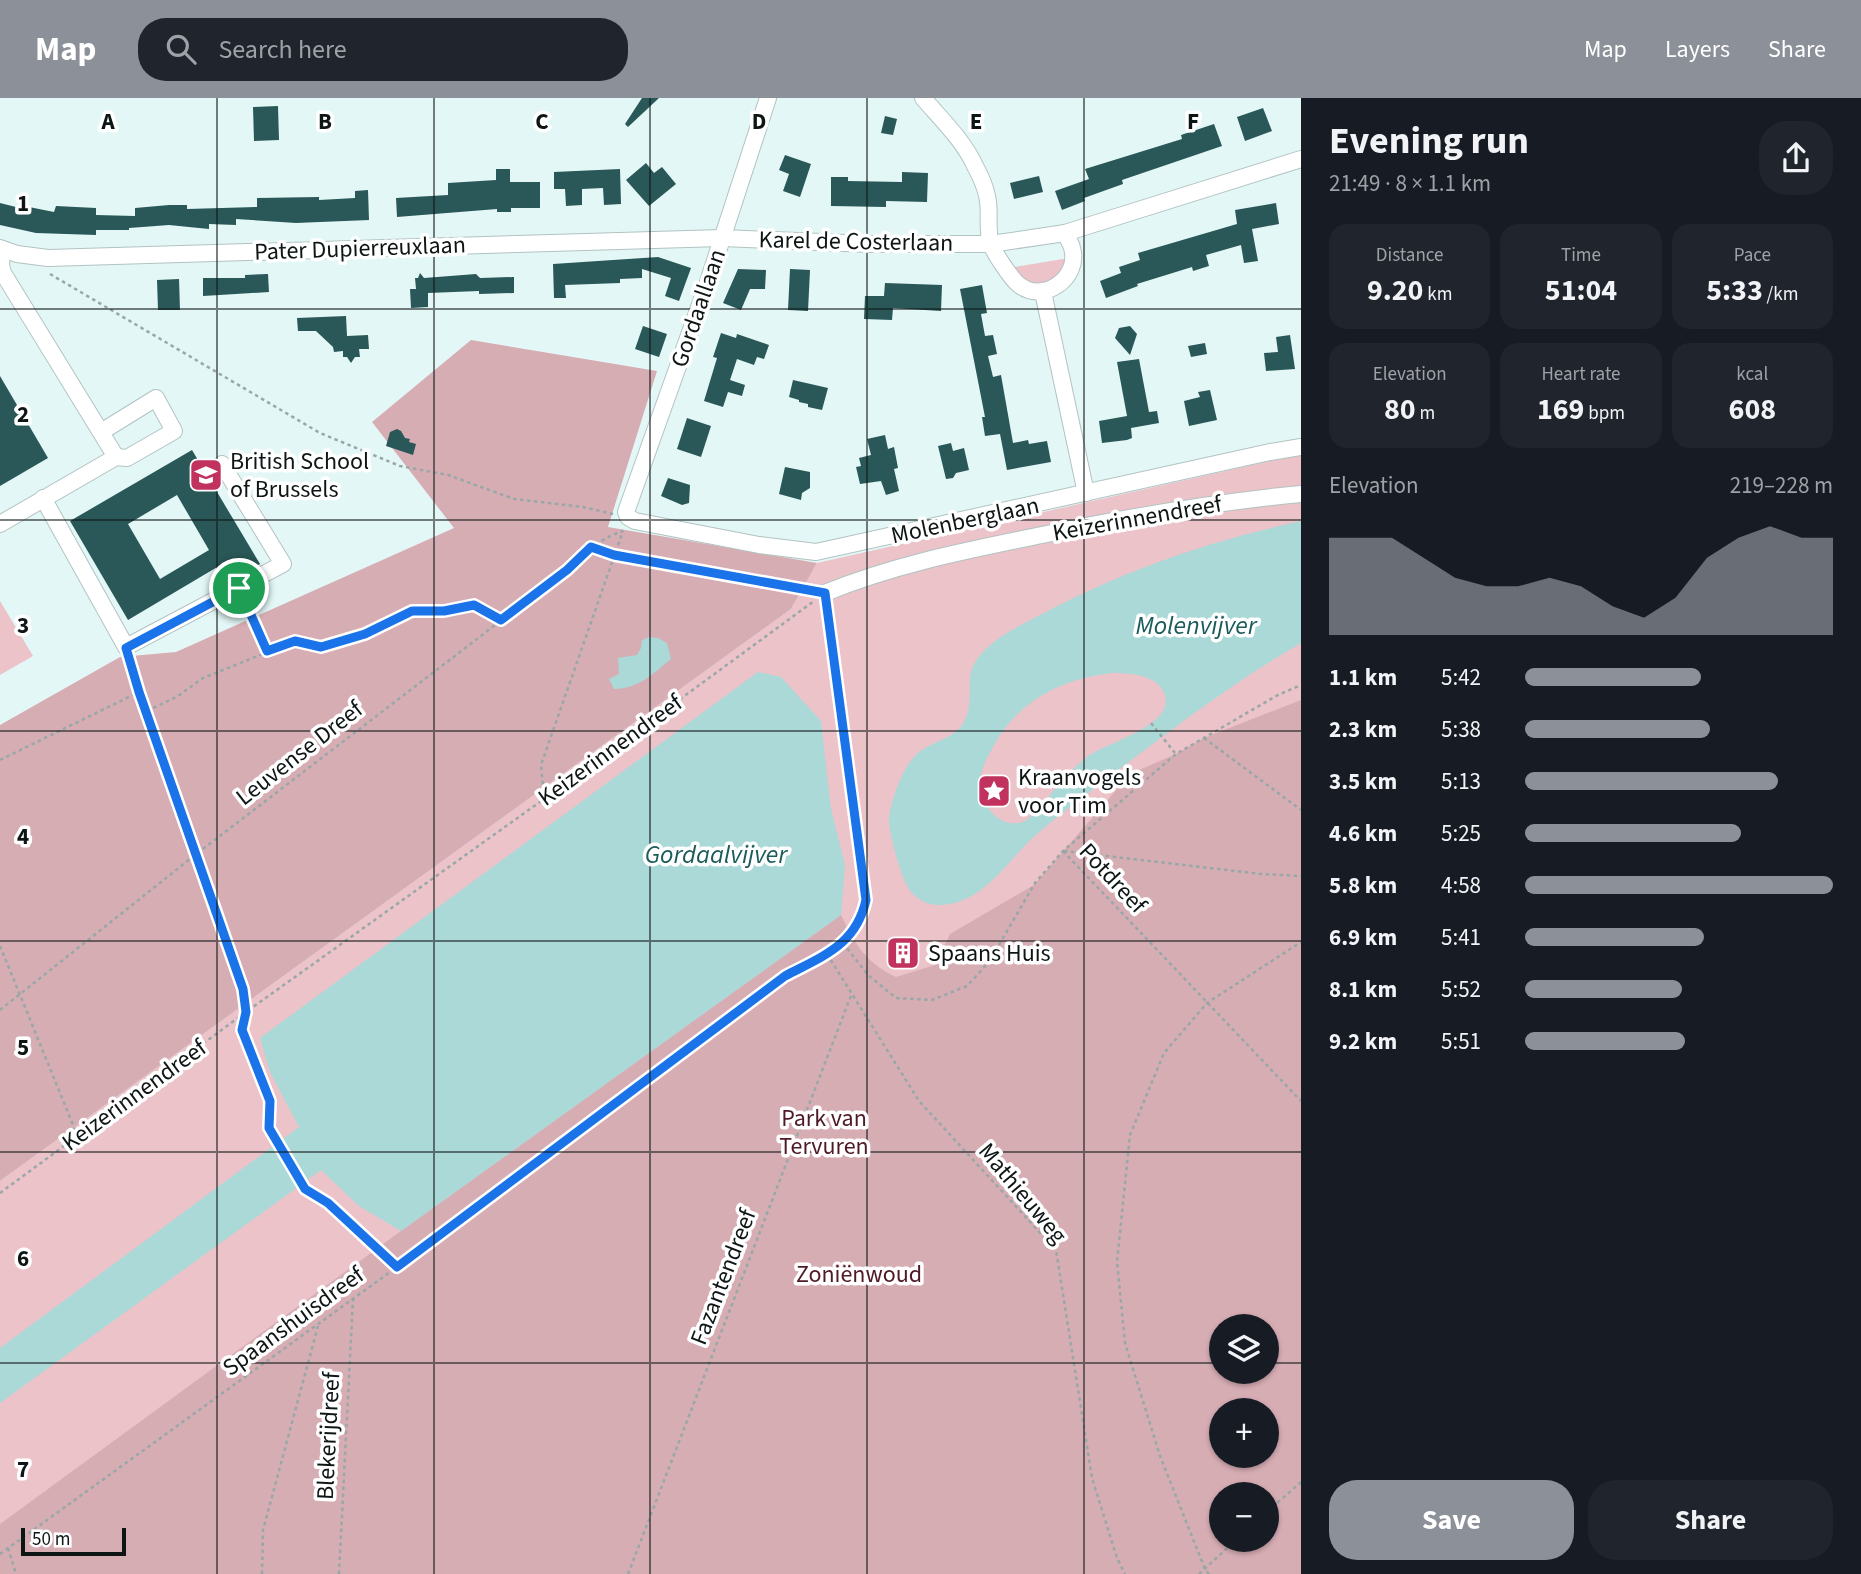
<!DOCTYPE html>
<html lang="en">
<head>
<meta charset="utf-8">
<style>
  body { margin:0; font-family:"Source Sans 3",sans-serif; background:#20242c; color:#f1f3f6; height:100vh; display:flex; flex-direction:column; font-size:26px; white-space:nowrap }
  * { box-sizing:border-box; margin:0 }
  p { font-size:23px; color:#9ea1a6 }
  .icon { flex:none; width:38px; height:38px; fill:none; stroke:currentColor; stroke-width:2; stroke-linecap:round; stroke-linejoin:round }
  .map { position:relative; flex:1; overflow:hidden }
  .details { display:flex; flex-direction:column; background:#171b24; width:560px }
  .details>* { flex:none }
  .buttons { position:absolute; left:1209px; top:1216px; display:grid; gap:14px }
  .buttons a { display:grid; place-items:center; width:70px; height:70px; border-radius:50%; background:#171b24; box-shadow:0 2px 5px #0004; font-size:35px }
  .scale { position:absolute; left:21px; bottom:18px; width:105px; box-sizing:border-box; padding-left:7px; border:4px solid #0e1515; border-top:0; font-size:19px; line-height:24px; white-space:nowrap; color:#0e1515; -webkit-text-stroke:5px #fff; paint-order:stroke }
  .pin { position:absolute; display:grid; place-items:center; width:60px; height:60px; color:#fff; margin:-30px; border:4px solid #fff; border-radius:50%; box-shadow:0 2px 7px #0007 }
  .round { display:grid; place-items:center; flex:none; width:74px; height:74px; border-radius:28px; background:#20242c }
  .headline { display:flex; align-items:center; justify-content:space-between; height:119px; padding:0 28px }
  h1 { font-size:38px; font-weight:700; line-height:52px }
  .metrics { display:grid; grid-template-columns:repeat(3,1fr); gap:10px; height:119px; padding:7px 28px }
  .metrics div { display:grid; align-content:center; border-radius:18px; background:#20242c; text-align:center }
  .metrics b { font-size:30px; font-weight:700 }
  .metrics small { font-size:19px; font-weight:400 }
  .metrics p { font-size:19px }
  .chart { height:196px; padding:14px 28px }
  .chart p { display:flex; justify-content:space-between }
  .chart svg { width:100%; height:126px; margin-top:7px; fill:#8c9099; opacity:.7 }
  .primary-button { display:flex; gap:14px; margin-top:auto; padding:14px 28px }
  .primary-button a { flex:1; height:80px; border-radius:28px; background:#8c9099; color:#fff; font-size:28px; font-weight:700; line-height:80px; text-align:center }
  .primary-button a+a { background:#20242c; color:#f1f3f6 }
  ul { padding:0 28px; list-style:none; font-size:23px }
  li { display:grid; grid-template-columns:112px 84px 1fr; align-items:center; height:52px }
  li i { height:18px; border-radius:9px; background:#8c9099 }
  header { display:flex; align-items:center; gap:42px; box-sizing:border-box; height:98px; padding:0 35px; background:#8c9099; color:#fff }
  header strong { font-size:33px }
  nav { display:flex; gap:38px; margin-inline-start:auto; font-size:24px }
  .search { width:490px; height:63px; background:#20242c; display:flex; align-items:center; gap:18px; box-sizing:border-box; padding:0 24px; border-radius:28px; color:#9ea1a6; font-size:26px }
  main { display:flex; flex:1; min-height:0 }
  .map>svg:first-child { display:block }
  .green { fill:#ebc3c9; fill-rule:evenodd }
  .forest { fill:#d7adb4; fill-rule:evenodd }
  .water { fill:#aad9d8; fill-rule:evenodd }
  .building { fill:#2a5757; fill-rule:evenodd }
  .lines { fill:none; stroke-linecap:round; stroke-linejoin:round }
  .minor-casing { stroke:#b1c3c2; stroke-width:18 }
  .path { stroke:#98a7a7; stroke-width:2.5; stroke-dasharray:3.5 3.5; stroke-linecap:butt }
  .minor { stroke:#fff; stroke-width:16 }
  .route-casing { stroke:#fff; stroke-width:14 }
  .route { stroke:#1a73e8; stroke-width:9 }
  .grid { fill:none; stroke:#0e1515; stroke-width:2; stroke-opacity:0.55 }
  .labels { text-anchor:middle; stroke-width:7; stroke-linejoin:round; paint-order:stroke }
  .street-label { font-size:24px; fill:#0e1515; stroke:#fff }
  .poi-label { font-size:24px; fill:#0e1515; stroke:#fff; text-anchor:start }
  .park-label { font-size:24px; fill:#4e1a27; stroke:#fff }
  .water-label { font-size:26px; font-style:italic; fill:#1b5c5b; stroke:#fff }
  .grid-label { font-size:23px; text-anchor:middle; font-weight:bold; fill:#0e1515; stroke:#fff; stroke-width:7; stroke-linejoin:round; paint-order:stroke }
</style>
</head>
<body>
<header>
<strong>Map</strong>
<div class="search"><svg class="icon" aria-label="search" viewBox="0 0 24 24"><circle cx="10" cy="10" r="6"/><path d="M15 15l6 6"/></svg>Search here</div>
<nav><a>Map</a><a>Layers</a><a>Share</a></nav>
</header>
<main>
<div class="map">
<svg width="1301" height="1476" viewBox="0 0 1301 1476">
  <rect width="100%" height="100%" fill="#e4f7f7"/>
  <!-- green -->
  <g class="green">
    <path d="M1069 160 1054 183C1033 189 1025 184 1009 170Z"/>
    <path d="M1301 356V1476H0V1083L791 511 817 465ZM1222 1228H1267V1274H1222ZM1222 1312H1267V1358H1222ZM1222 1396H1267V1442H1222Z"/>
    <polygon points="0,503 33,558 0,577"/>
  </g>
  <!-- forest -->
  <g class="forest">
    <polygon points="471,242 657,273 608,429 817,465 791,511 0,1083 0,627 120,559 176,554 454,430 372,324"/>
    <path d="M1301 602V1476H0V1426L401 1133 841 817C855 846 866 865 896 879L935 867 950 836 1034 787 1130 676 1176 656 1204 640ZM1222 1228H1267V1274H1222ZM1222 1312H1267V1358H1222ZM1222 1396H1267V1442H1222Z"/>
  </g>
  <!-- water -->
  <g class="water">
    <path d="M1301 423V545C1239 581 1183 623 1126 666 1097 689 1066 711 1038 735 1012 757 993 792 958 804 942 809 925 809 912 795 902 785 889 736 889 722 890 705 902 670 916 657 930 643 957 641 965 622 977 595 958 576 987 550 1003 535 1025 525 1044 515 1124 472 1213 442 1301 423ZM1112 575C1128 575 1152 576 1162 591 1184 626 1106 644 1087 659 1064 677 1048 702 1027 722 1002 735 978 707 980 682 981 670 988 658 994 647 1019 602 1062 581 1112 575Z"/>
    <path d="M649 539 658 540 667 545 671 561C653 576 638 591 614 591L609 581 619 576 618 560 637 557 641 550 642 542Z"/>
    <polygon points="758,574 781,579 821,623 831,711 845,767 841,817 401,1133 359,1108 321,1072 0,1305 0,1250 299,1029 270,974 260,940"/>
  </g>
  <!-- building -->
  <g class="building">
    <polygon points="642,0 659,0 628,29 625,26"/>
    <polygon points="278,8 279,42 254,43 253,9"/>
    <polygon points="1263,10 1272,33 1245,43 1237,19"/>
    <polygon points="885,18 897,21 893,37 881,35"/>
    <polygon points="1214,26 1222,48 1122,82 1123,86 1084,100 1085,103 1062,112 1055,93 1089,81 1085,71 1182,41 1181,37"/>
    <polygon points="785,57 811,66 800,99 783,93 789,76 779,72"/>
    <polygon points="646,65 654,75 662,69 676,86 649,108 626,82"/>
    <polygon points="496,71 510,71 510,84 540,84 540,110 511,110 511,114 497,114 497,111 397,119 396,100 448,97 448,85 496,82"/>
    <polygon points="620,71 621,106 604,107 603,90 582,91 582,107 566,108 565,91 554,91 554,74"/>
    <polygon points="902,74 928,75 927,104 886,103 886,109 831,108 831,79 848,79 848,83 902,84"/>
    <polygon points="1039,78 1043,94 1014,101 1010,85"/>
    <polygon points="368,92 369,122 296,125 236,121 236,127 209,126 209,131 169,127 129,130 129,132 96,132 96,137 36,135 0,127 0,105 24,111 24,108 54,114 56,108 96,110 96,117 135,118 135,110 169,107 187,107 187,111 257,109 257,100 319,99 319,102 355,100 355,93"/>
    <polygon points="1276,105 1279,126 1252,131 1258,163 1244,165 1241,147 1206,157 1209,168 1193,173 1192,169 1137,186 1138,188 1106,200 1100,183 1121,175 1119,169 1140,162 1138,155 1237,126 1235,112"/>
    <polygon points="658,159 691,170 679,203 665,198 671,180 642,171 642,180 620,181 620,185 565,187 566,200 554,200 553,166"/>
    <polygon points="738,171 766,172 765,191 750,191 741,212 723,205"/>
    <polygon points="790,171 810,172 808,213 788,212"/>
    <polygon points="420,175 424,180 476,176 480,180 514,179 514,195 479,196 479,193 428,195 428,209 411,210 410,191 416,191 415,180 418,180"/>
    <polygon points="268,176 269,194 203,198 203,180 245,180 245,177"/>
    <polygon points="179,181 180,212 158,212 157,182"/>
    <polygon points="885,185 942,187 941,213 893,210 892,222 864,221 865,198 884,198"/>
    <polygon points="982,187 987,215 981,216 985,238 993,237 997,256 988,258 993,279 1001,277 1013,345 1028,342 1029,346 1047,343 1051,364 1007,372 1000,336 985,338 982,319 985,319 960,191"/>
    <polygon points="346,218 347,238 368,237 369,251 359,251 360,259 355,259 351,265 347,259 343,259 343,253 334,254 333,249 316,233 298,233 297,220"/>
    <polygon points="643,228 667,236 659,259 635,251"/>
    <polygon points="1130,228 1137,236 1130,257 1115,240 1119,230"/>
    <polygon points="721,235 736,240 737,236 769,247 764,261 757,259 754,267 737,261 730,282 745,287 742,298 728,294 723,309 704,303 717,260 713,259"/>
    <polygon points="1290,237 1295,271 1266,273 1264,255 1278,254 1276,239"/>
    <polygon points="1205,245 1207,256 1191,259 1188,248"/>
    <polygon points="1139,261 1149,314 1157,313 1159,325 1131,330 1132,340 1127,342 1102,345 1099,323 1127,318 1117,264"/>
    <polygon points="0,278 48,360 0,388"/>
    <polygon points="793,282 828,290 822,312 808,309 808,306 799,304 799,302 789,299"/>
    <polygon points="1210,292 1217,322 1189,328 1184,303 1200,299 1198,294"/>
    <polygon points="687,320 711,328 701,359 677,351"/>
    <polygon points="397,331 401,333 405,340 410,341 409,344 416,346 413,357 386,348 390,334"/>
    <polygon points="885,337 888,351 894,349 898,370 894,371 899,393 886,397 881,383 860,386 856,369 861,368 859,360 871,357 867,341"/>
    <polygon points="951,345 953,353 964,350 969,372 956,375 953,380 946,381 938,348"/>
    <path d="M192 352 260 466 228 483 219 468 128 522 70 423ZM177 397 209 452 160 481 128 426Z"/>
    <polygon points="785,369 810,374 810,390 802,395 801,402 779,396"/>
    <polygon points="668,380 690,387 689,405 682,407 661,398"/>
    <polygon points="912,841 918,859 893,867 887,849"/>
  </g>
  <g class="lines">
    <defs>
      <g id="minor">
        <polyline points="768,0 707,187 626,414 628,419 635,423 759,447 816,454 1270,354 1301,349"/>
        <path d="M923 0C941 21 964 43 975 68 980 77 985 88 987 98 991 113 986 131 991 146 994 155 1011 180 1018 186 1042 207 1081 180 1072 150 1071 145 1067 140 1065 135"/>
        <polyline points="0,150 17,156 48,160 722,140 870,146 991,146 1065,135 1301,61"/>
        <polyline points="1043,194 1086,395"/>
        <polyline points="101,334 156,300 174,333 127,360 116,359"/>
        <polyline points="43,400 126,549 283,466 222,366"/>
        <polyline points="0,426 116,359 3,175 1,167 2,151"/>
        <path d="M825 495C895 466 969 452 1042 437 1128 419 1214 404 1301 396"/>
      </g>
    </defs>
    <!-- minor casing -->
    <use href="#minor" class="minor-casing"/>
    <!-- path -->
    <g class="path">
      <polyline points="50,176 320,335 400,368 448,377 514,401 583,409 613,416"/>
      <polyline points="592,449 614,457 811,493"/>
      <polyline points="244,503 267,553"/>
      <polyline points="131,564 139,594"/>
      <polyline points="147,613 178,598 203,580 295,543 321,549 365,535 412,514 444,513 474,507 500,522"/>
      <polyline points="1151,625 1175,655"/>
      <polyline points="1204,640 1301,712"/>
      <polyline points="0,662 139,594 243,891 246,914 242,932 270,1003 269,1030 305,1091 328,1105 397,1169"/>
      <polyline points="544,700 541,667 623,433"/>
      <polyline points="1063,753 1301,1003"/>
      <polyline points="1064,753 1261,776 1301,778"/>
      <polyline points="843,845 868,877 896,900 932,902 967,888 989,864 1035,785 1063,753 1176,656 1278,597 1301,587"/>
      <polyline points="0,848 78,1039"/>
      <polyline points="827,856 919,1003 1056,1152 1092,1380 1117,1460 1125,1476"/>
      <path d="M0 912 195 757 567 472C584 456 600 440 623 433"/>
      <polyline points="0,1095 246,914 544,701 814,503"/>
      <polyline points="1267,1414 1301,1384"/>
      <polyline points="8,1450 16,1476"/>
      <path d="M0 1456 397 1169 785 878C823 858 856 847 866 802L826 509"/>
      <polyline points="262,1476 263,1432 318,1228"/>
      <polyline points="339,1476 353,1201"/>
      <polyline points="628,1476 852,895"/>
      <polyline points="1199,1476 1236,1442"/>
      <polyline points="1209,1476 1205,1471 1160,1358 1125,1245 1117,1164 1130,1037 1164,955 1207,905 1301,844"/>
    </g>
    <!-- minor -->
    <use href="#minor" class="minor"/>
  </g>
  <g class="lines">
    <defs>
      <path id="route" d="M591 449 614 457 825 495 866 802C856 847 823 858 785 878L397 1169 328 1105 305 1091 269 1030 270 1003 242 932 246 914 243 891 139 594 126 550 239 490 267 553 295 543 321 549 365 536 412 513H444L474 507 501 522 567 472Z"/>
    </defs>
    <!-- route casing -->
    <use href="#route" class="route-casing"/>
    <!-- route -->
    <use href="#route" class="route"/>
  </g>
  <!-- grid -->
  <path class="grid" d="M217 0V1476M434 0V1476M650 0V1476M867 0V1476M1084 0V1476M0 211H1301M0 422H1301M0 633H1301M0 843H1301M0 1054H1301M0 1265H1222M1267 1265H1301"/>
  <!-- icons -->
  <defs>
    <symbol id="school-square" viewBox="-11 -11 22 22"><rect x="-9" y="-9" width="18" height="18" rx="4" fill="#c1325e" stroke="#fff"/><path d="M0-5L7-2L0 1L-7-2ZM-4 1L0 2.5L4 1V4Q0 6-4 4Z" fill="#fff"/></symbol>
    <symbol id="sight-square" viewBox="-11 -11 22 22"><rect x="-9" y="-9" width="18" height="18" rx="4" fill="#c1325e" stroke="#fff"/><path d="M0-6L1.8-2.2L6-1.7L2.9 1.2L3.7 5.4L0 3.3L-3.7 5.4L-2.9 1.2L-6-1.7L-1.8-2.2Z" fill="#fff"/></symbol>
    <symbol id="building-square" viewBox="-11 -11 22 22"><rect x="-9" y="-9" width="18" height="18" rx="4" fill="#c1325e" stroke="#fff"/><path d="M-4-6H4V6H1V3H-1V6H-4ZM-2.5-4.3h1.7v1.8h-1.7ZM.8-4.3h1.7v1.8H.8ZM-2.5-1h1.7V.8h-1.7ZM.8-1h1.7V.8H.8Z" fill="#fff"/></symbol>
  </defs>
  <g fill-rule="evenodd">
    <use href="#school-square" x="187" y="358" width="38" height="38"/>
    <use href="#sight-square" x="975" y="674" width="38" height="38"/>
    <use href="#building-square" x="884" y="836" width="38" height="38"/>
  </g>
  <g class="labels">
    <!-- street labels -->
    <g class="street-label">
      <text transform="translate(856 143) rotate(1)" y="8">Karel de Costerlaan</text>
      <text transform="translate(360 150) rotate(-2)" y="8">Pater Dupierreuxlaan</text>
      <text transform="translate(698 210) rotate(-71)" y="8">Gordaallaan</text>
      <text transform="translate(1137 420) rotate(-10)" y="8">Keizerinnendreef</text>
      <text transform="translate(965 422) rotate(-12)" y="8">Molenberglaan</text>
      <text transform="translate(610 652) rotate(-36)" y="8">Keizerinnendreef</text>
      <text transform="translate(299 655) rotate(-38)" y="8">Leuvense Dreef</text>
      <text transform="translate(1113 780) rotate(47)" y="8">Potdreef</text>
      <text transform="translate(134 997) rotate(-36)" y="8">Keizerinnendreef</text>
      <text transform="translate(1023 1095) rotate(50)" y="8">Mathieuweg</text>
      <text transform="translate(723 1179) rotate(-69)" y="8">Fazantendreef</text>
      <text transform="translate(293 1223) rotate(-36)" y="8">Spaanshuisdreef</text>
      <text transform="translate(328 1338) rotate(-87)" y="8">Blekerijdreef</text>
    </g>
    <!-- poi labels -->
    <g class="poi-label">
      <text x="230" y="371">British School<tspan x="230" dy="28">of Brussels</tspan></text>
      <text x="1018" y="687">Kraanvogels<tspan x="1018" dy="28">voor Tim</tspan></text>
      <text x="928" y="863">Spaans Huis</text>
    </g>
    <!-- park labels -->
    <g class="park-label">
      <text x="824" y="1028">Park van<tspan x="824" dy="28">Tervuren</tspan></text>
      <text x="859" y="1184">Zoniënwoud</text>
    </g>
    <!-- water labels -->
    <g class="water-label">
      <text x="1196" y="536">Molenvijver</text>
      <text x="716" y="765">Gordaalvijver</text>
    </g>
  </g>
  <g class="grid-label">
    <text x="108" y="31">A</text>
    <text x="325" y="31">B</text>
    <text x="542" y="31">C</text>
    <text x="759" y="31">D</text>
    <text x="976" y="31">E</text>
    <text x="1193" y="31">F</text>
    <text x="23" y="113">1</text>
    <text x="23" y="324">2</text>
    <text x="23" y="535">3</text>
    <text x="23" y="746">4</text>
    <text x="23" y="957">5</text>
    <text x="23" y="1168">6</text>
    <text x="23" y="1379">7</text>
  </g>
</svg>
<div class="buttons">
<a><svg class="icon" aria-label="layers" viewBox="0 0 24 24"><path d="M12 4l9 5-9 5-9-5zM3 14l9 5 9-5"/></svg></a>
<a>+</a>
<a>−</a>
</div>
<div class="scale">50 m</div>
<div class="pin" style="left:239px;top:490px;background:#1e9e55"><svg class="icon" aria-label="arrive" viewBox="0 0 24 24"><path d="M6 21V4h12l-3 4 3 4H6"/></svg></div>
</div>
<section class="details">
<div class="headline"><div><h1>Evening run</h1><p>21:49 · 8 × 1.1 km</p></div><a class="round"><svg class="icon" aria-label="share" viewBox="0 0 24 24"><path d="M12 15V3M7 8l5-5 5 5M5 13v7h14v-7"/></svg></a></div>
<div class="metrics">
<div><p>Distance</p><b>9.20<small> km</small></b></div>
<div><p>Time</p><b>51:04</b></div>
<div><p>Pace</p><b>5:33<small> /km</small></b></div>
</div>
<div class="metrics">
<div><p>Elevation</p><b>80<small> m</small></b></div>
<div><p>Heart rate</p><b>169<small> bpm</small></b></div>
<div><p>kcal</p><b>608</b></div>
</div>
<div class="chart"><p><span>Elevation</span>219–228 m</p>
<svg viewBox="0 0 160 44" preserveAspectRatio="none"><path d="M0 44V10L10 10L20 10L30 17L40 24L50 27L60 27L70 24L80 27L90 34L100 38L110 31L120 17L130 10L140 6L150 10L160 10V44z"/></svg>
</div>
<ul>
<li><b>1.1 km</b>5:42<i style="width:57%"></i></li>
<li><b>2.3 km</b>5:38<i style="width:60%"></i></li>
<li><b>3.5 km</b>5:13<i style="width:82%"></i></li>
<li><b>4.6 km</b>5:25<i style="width:70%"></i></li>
<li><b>5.8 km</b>4:58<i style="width:100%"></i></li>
<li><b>6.9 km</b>5:41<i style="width:58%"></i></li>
<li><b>8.1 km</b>5:52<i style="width:51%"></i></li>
<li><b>9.2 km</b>5:51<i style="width:52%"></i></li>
</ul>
<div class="primary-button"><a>Save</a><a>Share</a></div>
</section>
</main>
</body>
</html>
